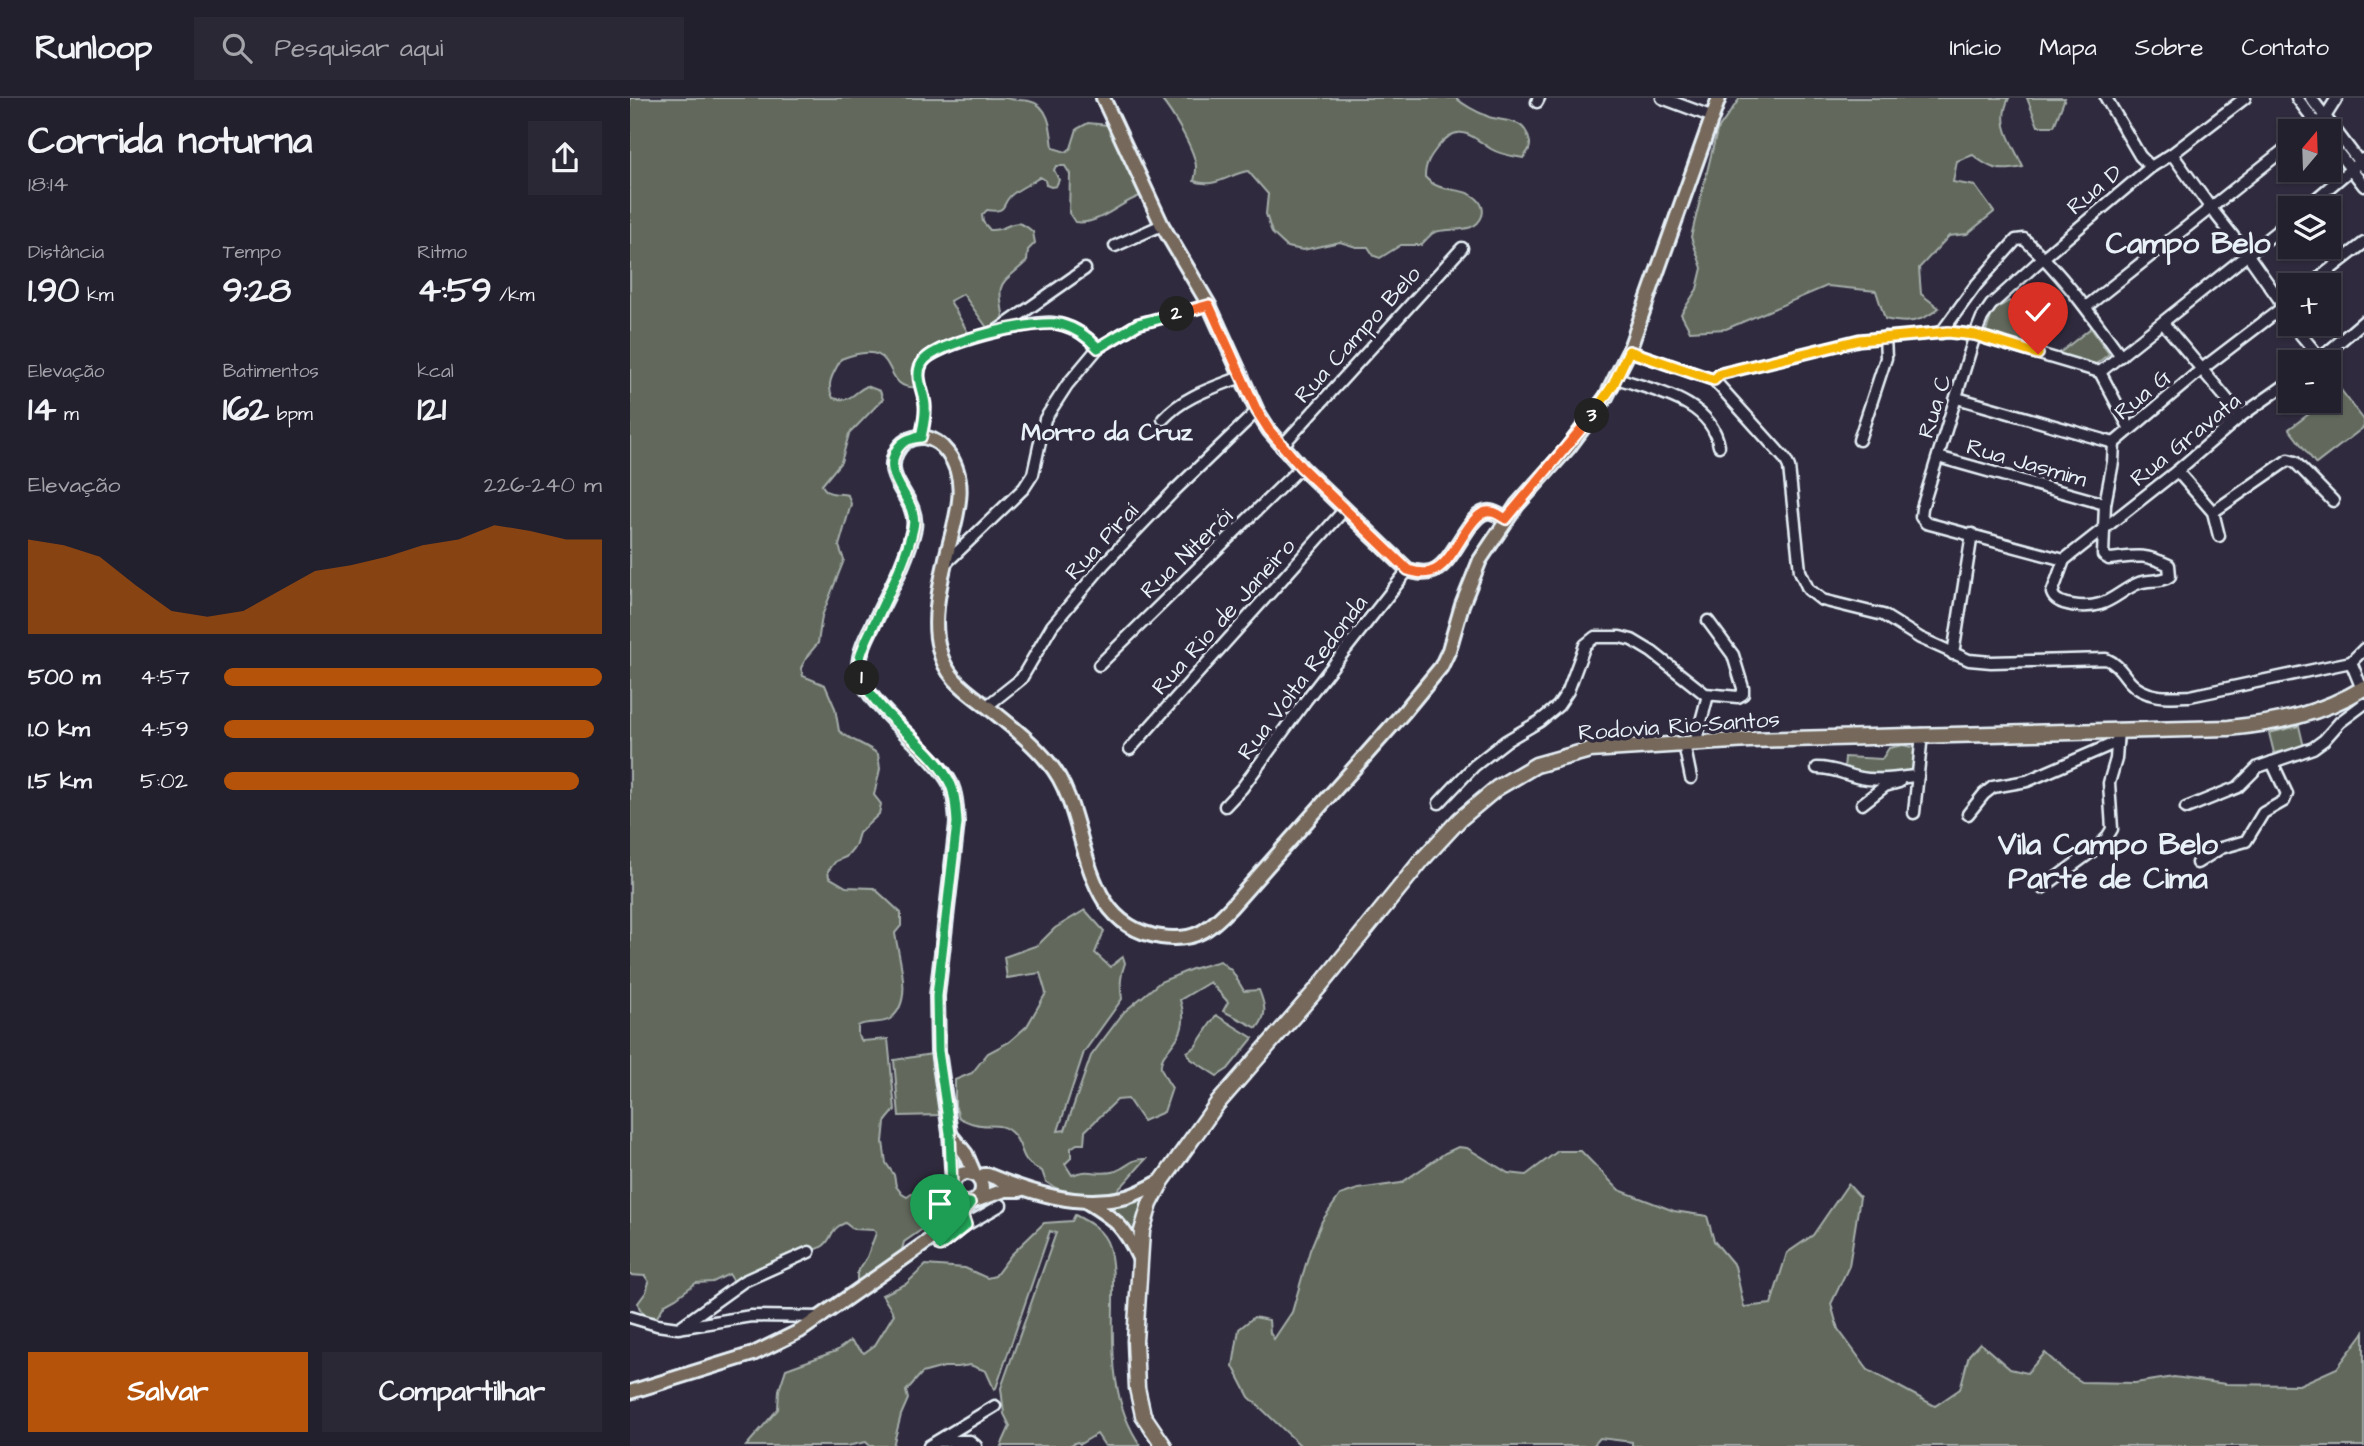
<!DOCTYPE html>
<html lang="pt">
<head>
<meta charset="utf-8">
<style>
  body { margin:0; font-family:"Architects Daughter",sans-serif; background:#2b2836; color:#f1f3f6; height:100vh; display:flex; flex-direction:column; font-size:26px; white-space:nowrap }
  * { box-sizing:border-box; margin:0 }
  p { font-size:23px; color:#a3a3aa }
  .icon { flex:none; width:38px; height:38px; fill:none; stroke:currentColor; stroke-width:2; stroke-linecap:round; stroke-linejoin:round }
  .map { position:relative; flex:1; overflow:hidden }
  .drawer { display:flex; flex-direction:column; background:#23202e; width:630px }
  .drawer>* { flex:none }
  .needle { width:46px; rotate:19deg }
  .fabs { position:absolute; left:1648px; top:21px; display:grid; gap:14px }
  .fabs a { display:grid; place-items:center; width:63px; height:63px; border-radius:0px; background:#23202e; box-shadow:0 2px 5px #0004,0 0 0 2px #403e4a; font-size:35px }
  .pin { position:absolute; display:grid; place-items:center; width:60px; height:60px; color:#fff; margin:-72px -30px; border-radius:50% 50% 50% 0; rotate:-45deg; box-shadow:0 0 7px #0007 }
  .pin .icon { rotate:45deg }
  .km { position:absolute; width:35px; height:35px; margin:-18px; border-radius:50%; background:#222; color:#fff; font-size:19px; line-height:35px; text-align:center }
  .round { display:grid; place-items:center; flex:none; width:74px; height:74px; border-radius:0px; background:#2b2836 }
  .overview { display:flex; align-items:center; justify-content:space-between; height:119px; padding:0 28px }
  h1 { font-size:38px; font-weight:800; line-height:52px }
  .metrics { display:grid; grid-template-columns:repeat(3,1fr); gap:10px; height:119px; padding:7px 28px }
  .metrics div { display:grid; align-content:center }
  .metrics b { font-size:35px; font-weight:800 }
  .metrics small { font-size:19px; font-weight:400 }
  .metrics p { font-size:19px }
  .chart { height:196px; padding:14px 28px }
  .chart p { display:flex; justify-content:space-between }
  .chart svg { width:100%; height:126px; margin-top:7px; fill:#b45309; opacity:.7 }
  .cta { display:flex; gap:14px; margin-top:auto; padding:14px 28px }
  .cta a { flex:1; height:80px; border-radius:0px; background:#b45309; color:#fff; font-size:28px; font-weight:800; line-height:80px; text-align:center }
  .cta a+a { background:#2b2836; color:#f1f3f6 }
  ul { padding:0 28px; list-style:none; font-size:23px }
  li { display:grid; grid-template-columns:112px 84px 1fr; align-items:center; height:52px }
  li i { height:18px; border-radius:9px; background:#b45309 }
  header { display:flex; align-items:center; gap:42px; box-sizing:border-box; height:98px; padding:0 35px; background:#23202e; border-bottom:2px solid #403e4a }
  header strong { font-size:33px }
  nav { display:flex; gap:38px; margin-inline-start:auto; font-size:24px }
  .search { width:490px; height:63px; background:#2b2836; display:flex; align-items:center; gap:18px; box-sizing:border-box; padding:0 24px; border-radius:0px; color:#a3a3aa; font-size:26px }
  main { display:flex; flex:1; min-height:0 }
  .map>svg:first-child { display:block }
  .green { fill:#62695b; stroke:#a5adaa; stroke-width:2 }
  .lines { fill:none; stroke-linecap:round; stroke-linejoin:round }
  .minor-casing { stroke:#e8f1f8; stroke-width:15 }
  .major-casing { stroke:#e8f1f8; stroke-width:18 }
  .highway-casing { stroke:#e8f1f8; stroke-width:19 }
  .minor { stroke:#2f2a3d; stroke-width:10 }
  .major { stroke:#76695c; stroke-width:12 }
  .highway { stroke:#76695c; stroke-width:14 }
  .split-1-casing { stroke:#fff; stroke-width:14 }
  .split-2-casing { stroke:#fff; stroke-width:14 }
  .split-3-casing { stroke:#fff; stroke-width:14 }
  .split-4-casing { stroke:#fff; stroke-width:14 }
  .split-1 { stroke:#22a559; stroke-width:9 }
  .split-2 { stroke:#22a559; stroke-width:9 }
  .split-3 { stroke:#f0652b; stroke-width:9 }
  .split-4 { stroke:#f5b400; stroke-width:9 }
  .labels { text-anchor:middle; stroke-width:7; stroke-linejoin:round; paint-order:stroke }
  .street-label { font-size:23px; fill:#e8f1f8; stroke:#2f2a3d }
  .neighbourhood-label { font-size:24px; font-weight:bold; fill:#e8f1f8; stroke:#2f2a3d }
  .district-label { font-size:30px; font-weight:bold; fill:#e8f1f8; stroke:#2f2a3d }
</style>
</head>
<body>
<header>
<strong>Runloop</strong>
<div class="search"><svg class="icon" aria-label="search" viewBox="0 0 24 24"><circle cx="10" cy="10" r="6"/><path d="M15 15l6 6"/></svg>Pesquisar aqui</div>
<nav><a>Início</a><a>Mapa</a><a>Sobre</a><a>Contato</a></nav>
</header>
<main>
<section class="drawer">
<div class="overview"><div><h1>Corrida noturna</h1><p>18:14</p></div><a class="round"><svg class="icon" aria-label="share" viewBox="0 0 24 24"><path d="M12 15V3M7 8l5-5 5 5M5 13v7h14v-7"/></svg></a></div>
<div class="metrics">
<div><p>Distância</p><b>1.90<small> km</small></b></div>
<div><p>Tempo</p><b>9:28</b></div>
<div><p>Ritmo</p><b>4:59<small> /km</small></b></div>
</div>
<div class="metrics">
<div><p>Elevação</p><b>14<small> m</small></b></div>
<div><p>Batimentos</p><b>162<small> bpm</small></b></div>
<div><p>kcal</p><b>121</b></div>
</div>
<div class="chart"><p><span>Elevação</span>226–240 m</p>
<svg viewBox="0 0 160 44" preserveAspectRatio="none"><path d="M0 44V11L10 13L20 17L30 27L40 36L50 38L60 36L70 29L80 22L90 20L100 17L110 13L120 11L130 6L140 8L150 11L160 11V44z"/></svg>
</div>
<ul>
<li><b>500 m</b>4:57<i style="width:100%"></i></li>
<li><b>1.0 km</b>4:59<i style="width:98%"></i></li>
<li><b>1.5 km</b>5:02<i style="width:94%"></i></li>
</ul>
<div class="cta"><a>Salvar</a><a>Compartilhar</a></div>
</section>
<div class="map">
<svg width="1734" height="1348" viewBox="0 0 1734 1348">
  <rect width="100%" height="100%" fill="#2f2a3d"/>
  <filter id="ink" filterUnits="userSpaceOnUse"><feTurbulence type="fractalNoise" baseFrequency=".0143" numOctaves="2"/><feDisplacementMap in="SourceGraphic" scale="14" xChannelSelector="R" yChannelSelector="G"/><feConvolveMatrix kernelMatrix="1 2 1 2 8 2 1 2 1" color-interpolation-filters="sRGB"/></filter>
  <g filter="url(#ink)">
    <!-- green -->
    <g class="green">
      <path d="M0 0H376C385 3 390 1 399 3 420 7 421 33 423 50L436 54 441 50 447 31 458 25 478 27 510 98C489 105 468 128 445 124L439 115 440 76 435 68H426L424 72 429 82 426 88 421 89 416 87 415 82 410 79C402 85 392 89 384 95 370 104 380 116 357 112L352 117 353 124 360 132C381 133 382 115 403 134L405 145 398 152 397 163C370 189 366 180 374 221L367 229 358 231 333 196 320 203 340 238 289 261 286 289C248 293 275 236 211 261 204 275 195 285 203 300 222 305 222 295 237 288L250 293 253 301 219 336 211 364 192 387C198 399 208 394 218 397L221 406 209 448 214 462 192 518 188 545 178 557 171 570 173 578 195 587 205 610 209 633C222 643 235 646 248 656L250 671 244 697 251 706 249 716 229 735 225 748 216 759 206 763 198 773 199 779 216 789 244 790 271 815V828L265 835C268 859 285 903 260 921 250 927 238 922 228 928V937L232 943 258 941 265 1012 255 1024 253 1044 256 1065 264 1077 266 1088 272 1096 277 1099 307 1079 315 1083 317 1088C307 1122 302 1125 274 1144L270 1159 231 1185 227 1183V1175L237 1159 246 1135 244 1132 223 1131 215 1125C199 1131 203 1141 193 1148 186 1153 175 1152 166 1155 144 1163 125 1173 105 1185L99 1176 83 1184 66 1185 46 1200 35 1206 27 1219C17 1218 10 1216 8 1205L16 1194 19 1184 15 1178 0 1177Z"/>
      <path d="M530 0H826C836 9 847 14 859 19 875 24 894 20 899 41 902 49 898 54 893 60 882 58 871 57 861 51 839 36 827 24 807 50 799 60 795 67 795 79 812 98 834 86 849 103 853 108 854 112 852 118 845 138 817 128 803 135 799 138 794 144 791 147H771L750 160 744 158 738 149H726L710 144 673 152 657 149 642 135 636 116 638 96 618 73C599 76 585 91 564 83 565 79 566 75 566 71 567 54 541 13 530 0Z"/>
      <path d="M1110 0H1379C1366 26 1382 44 1393 69 1370 74 1361 72 1343 57L1327 63 1323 84 1345 88 1364 114 1337 136 1319 138 1289 170 1291 196 1309 210C1291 225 1276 226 1255 221L1246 193 1197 188 1096 231 1060 233 1051 216 1067 191 1072 170 1061 139 1087 33Z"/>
      <polygon points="1397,0 1435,0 1424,28 1408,28"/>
      <polygon points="1379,203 1419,255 1355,236 1363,213"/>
      <polygon points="1461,230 1479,256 1462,269 1427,257"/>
      <polygon points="1711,292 1734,322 1734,329 1686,366 1659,331"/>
      <polygon points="1669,628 1674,649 1644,655 1639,635"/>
      <polygon points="1273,647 1285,650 1288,653 1286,676 1238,680 1214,671 1215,659 1252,661 1259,650"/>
      <path d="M455 812 474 833 465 855 480 869 493 859 495 865C490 878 490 887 492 901L454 954 428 1033 435 1032 461 958 494 914 530 884 562 871 590 863 602 873 614 893 629 892C635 907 638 917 627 930L593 913 598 904 580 884 550 902C564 943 528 950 531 970 533 977 538 984 542 990L534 1014 513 1023 498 1001 487 1002 455 1033 454 1046H447L441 1050V1060L435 1066 442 1077C462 1069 468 1079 486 1073 499 1068 501 1060 516 1061 506 1071 496 1086 485 1094 468 1106 431 1095 416 1084L412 1073C387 1063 396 1049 382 1035 370 1023 358 1030 345 1026 339 1025 334 1022 329 1020L325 1007V982L342 975 358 955 379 944 397 928 416 895 410 875 377 880 374 859 408 847 425 830Z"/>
      <polygon points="586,917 623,940 598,971 587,978 561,961 557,954 565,949"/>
      <polygon points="302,956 311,1017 269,1018 264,962"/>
      <polygon points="828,1049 837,1050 878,1075 896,1077 928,1053 951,1053 989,1092 1044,1113 1077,1118 1084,1143 1105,1168 1114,1209 1141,1206 1157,1155 1183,1137 1218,1086 1230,1099 1219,1168 1201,1206 1208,1231 1238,1272 1305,1308 1330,1291 1339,1257 1350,1245 1380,1271 1397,1275 1415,1255 1436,1274 1452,1284 1505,1285 1544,1279 1596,1286 1669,1287 1707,1270 1734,1234 1734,1348 1002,1348 1002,1344 970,1340 963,1348 671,1348 619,1299 603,1268 609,1231 624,1219 639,1222 640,1235 644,1241 662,1214 680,1152 692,1123 710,1097 728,1091 771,1085 815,1055"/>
      <polygon points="517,1093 508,1118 505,1138 493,1123 473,1109 493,1105"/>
      <path d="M445 1117C459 1124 474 1132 479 1149 484 1167 483 1189 483 1208 482 1256 482 1307 511 1348H475L467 1336 450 1346 447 1344 439 1348H371L380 1328 374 1316 371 1290 426 1135 420 1133 366 1290 364 1291 356 1273 340 1267 328 1269H314L292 1275 276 1293 278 1301 271 1317 263 1348H240L236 1344 217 1348H116L148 1311 149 1292 156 1271 206 1253 220 1243 234 1255 245 1247 264 1216 252 1197 276 1186 296 1167 335 1170 357 1180 365 1178 381 1157 414 1125 442 1123Z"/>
    </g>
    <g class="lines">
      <defs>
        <g id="minor">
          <polyline points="1032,0 1083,19"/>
          <polyline points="1476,0 1510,58 1521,69"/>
          <polyline points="1615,0 1542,56 1521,69 1414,159 1361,207 1352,220 1345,237 1292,410 1291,419 1296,425 1434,462 1547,373 1611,318 1661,283"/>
          <polyline points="1667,0 1692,33"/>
          <polyline points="1681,0 1734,70"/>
          <polyline points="907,4 909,0"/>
          <polyline points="1677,33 1695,19 1707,0"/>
          <polyline points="1699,43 1734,88"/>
          <polyline points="1542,56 1580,109 1618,157 1649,201 1651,210 1661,223"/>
          <polyline points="1675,110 1733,61"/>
          <polyline points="485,148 532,127"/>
          <polyline points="1680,187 1734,145"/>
          <polyline points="1456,209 1661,46"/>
          <polyline points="1533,225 1611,318"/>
          <polyline points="1662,226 1691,261"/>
          <polyline points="368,232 455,171"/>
          <path d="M1311 235 1346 187 1386 142 1394 141C1432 175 1461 217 1491 258"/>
          <path d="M999 253 1084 282 1155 361 1159 369 1170 473 1178 491 1192 502 1253 517 1290 540 1339 562 1361 564 1476 561C1488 566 1492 575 1500 584 1515 601 1540 599 1560 598L1721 564 1734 551"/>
          <polyline points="1686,264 1734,223"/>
          <polyline points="1470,274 1661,122"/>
          <polyline points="1470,274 1500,331"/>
          <path d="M987 280C1024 293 1081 302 1089 348"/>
          <polyline points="1084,282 1090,276 1229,242 1318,234 1345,237 1470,274"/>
          <polyline points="1327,300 1484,345"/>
          <path d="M533 321C554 298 583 290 611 279"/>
          <path d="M291 339C293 329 296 318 295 307 294 294 284 278 292 265 303 246 399 223 423 225 442 227 456 237 468 250"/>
          <polyline points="1229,342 1256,260 1255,239"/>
          <polyline points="1484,345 1572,271 1661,203"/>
          <polyline points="651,349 832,150"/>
          <polyline points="1308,359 1475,406"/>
          <polyline points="1547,373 1583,414 1589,438"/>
          <polyline points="1583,414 1658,362 1665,364 1703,403"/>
          <path d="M1434 462 1422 495C1426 509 1457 510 1470 506 1484 502 1495 490 1509 485 1519 481 1531 485 1540 478L1539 467C1513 455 1507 458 1479 461L1473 457 1475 406 1483 364 1484 345"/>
          <polyline points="315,466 394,390 403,376 415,321 437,287 468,250 508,226 579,207"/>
          <polyline points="1323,556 1342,436"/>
          <polyline points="1721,564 1732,591"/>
          <polyline points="469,567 671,369"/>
          <polyline points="357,608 391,581 422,528 474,466 544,393 627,313"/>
          <polyline points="1054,646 1061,680"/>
          <polyline points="1065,646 1078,597"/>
          <polyline points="500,651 715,411"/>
          <path d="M1187 670C1207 670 1214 677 1231 680 1249 684 1269 679 1288 678"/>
          <polyline points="809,705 844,668 876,643 910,623 928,608 938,593 955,547 965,539 990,539 1002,542 1022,554 1075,596 1108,599 1113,596 1113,590 1103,557 1078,523"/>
          <polyline points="1232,706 1255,688 1269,684"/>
          <polyline points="595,708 612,690 676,602 778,472"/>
          <polyline points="1556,710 1608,689 1628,669 1683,650 1694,642 1710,624 1734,606"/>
          <polyline points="1284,715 1292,636"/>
          <polyline points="1338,716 1354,696 1363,689 1397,683 1487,644"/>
          <polyline points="1567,765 1591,750 1616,743 1633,715 1654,703 1657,696 1642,664"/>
          <polyline points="1412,790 1464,752 1476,741 1482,731 1479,685 1486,661 1488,632"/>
          <polyline points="310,1148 336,1127 371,1107"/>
          <polyline points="0,1219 27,1227 48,1230 121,1218 192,1219"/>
          <polyline points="50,1229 114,1183 179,1154"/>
          <polyline points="310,1343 340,1343 346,1348"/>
          <polyline points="299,1348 365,1308"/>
        </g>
        <g id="major">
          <path d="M473 0 532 127 579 207 627 313 639 332 671 369 778 472C785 474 792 476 800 474 825 469 838 410 861 414 866 415 872 419 876 421"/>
          <polyline points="320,1036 336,1056 345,1077"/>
          <circle cx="337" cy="1090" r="15"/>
          <path d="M349 1081 354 1077H358C399 1094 447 1110 492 1100 505 1098 519 1089 532 1083"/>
          <path d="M323 1086 320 1035 308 953 307 898 327 725C326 712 326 697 320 685 303 652 228 602 229 569 229 552 239 535 246 521 260 492 277 462 284 430 289 401 252 383 266 355 271 344 281 338 294 339 304 341 311 346 317 354 343 386 322 429 315 465 309 491 302 524 309 550 315 580 337 593 359 610 380 627 402 644 419 665 463 717 443 826 531 839 565 844 579 832 601 809L774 614 811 569 819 552 832 507 850 462 887 407 938 350 976 299 999 253 1089 0"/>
          <polyline points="347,1102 375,1092 390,1092"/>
          <path d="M457 1104C486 1122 494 1128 509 1160"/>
          <polyline points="306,1136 323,1095"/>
          <polyline points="0,1294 123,1256 170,1233 304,1139 332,1116 340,1105"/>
        </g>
        <path id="highway" d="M534 1348 513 1317 507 1290 505 1243 512 1133 520 1106 532 1083 587 1006 689 889 792 762 830 721 867 690 906 667 960 652 1119 642 1599 630C1648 625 1691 616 1734 590"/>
      </defs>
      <!-- minor casing -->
      <use href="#minor" class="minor-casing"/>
      <!-- major casing -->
      <use href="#major" class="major-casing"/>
      <!-- highway casing -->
      <use href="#highway" class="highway-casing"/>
      <!-- minor -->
      <use href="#minor" class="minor"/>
      <!-- major -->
      <use href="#major" class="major"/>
      <!-- highway -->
      <use href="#highway" class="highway"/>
    </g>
  </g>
  <g class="lines" filter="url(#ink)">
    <defs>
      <path id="split-1" d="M232 580C249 621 303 647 321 687 326 699 326 712 327 725L307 898 308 953 320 1035 322 1090 325 1098 331 1104 340 1105 332 1116 336 1127 310 1148"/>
      <path id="split-2" d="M232 580C228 573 228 567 230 560 233 546 241 533 247 520 260 491 276 462 283 430 290 401 248 380 268 350 274 342 281 340 291 339 293 329 296 318 295 307 294 294 284 278 292 265 304 244 409 220 433 227 448 231 458 239 468 250L508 226 547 216"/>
      <path id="split-3" d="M547 216 579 207 627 313 639 332 671 369 778 472C785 474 792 476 800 474 825 469 838 410 861 414 866 414 872 419 876 421L962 318"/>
      <polyline id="split-4" points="962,318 983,287 999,253 1084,282 1090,276 1229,242 1318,234 1345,237 1408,256"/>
    </defs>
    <!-- split-1 casing -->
    <use href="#split-1" class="split-1-casing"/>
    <!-- split-2 casing -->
    <use href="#split-2" class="split-2-casing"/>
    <!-- split-3 casing -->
    <use href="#split-3" class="split-3-casing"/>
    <!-- split-4 casing -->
    <use href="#split-4" class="split-4-casing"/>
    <!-- split-1 -->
    <use href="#split-1" class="split-1"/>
    <!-- split-2 -->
    <use href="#split-2" class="split-2"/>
    <!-- split-3 -->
    <use href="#split-3" class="split-3"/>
    <!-- split-4 -->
    <use href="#split-4" class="split-4"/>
  </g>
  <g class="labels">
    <!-- street labels -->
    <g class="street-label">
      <text transform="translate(1464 91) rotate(-40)" y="8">Rua D</text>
      <text transform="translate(727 236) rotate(-48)" y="8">Rua Campo Belo</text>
      <text transform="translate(1512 296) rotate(-40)" y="8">Rua G</text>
      <text transform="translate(1304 308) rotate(-73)" y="8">Rua C</text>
      <text transform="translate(1555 341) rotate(-39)" y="8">Rua Gravata</text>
      <text transform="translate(1397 364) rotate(16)" y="8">Rua Jasmim</text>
      <text transform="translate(471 443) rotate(-47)" y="8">Rua Piraí</text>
      <text transform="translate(556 455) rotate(-44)" y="8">Rua Niterói</text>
      <text transform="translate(593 518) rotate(-48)" y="8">Rua Rio de Janeiro</text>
      <text transform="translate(672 579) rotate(-53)" y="8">Rua Volta Redonda</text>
      <text transform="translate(1049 627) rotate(-4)" y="8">Rodovia Rio-Santos</text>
    </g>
    <!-- neighbourhood labels -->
    <g class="neighbourhood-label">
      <text x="477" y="342">Morro da Cruz</text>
    </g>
    <!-- district labels -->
    <g class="district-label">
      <text x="1558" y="155">Campo Belo</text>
      <text x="1478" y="756">Vila Campo Belo<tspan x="1478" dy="34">Parte de Cima</tspan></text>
    </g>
  </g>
</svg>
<div class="fabs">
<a><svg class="needle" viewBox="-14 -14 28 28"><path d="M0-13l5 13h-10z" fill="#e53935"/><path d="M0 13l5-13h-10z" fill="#a3a3aa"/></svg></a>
<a><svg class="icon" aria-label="layers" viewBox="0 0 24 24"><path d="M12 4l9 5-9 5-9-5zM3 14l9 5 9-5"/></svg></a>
<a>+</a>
<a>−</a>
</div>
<div class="pin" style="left:310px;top:1148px;background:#1e9e55"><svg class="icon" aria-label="arrive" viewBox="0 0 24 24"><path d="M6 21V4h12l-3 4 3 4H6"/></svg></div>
<div class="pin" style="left:1408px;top:256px;background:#d93025"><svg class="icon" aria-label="check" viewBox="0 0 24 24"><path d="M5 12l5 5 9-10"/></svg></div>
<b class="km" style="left:232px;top:580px">1</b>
<b class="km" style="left:547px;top:216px">2</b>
<b class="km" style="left:962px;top:318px">3</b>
</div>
</main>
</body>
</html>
